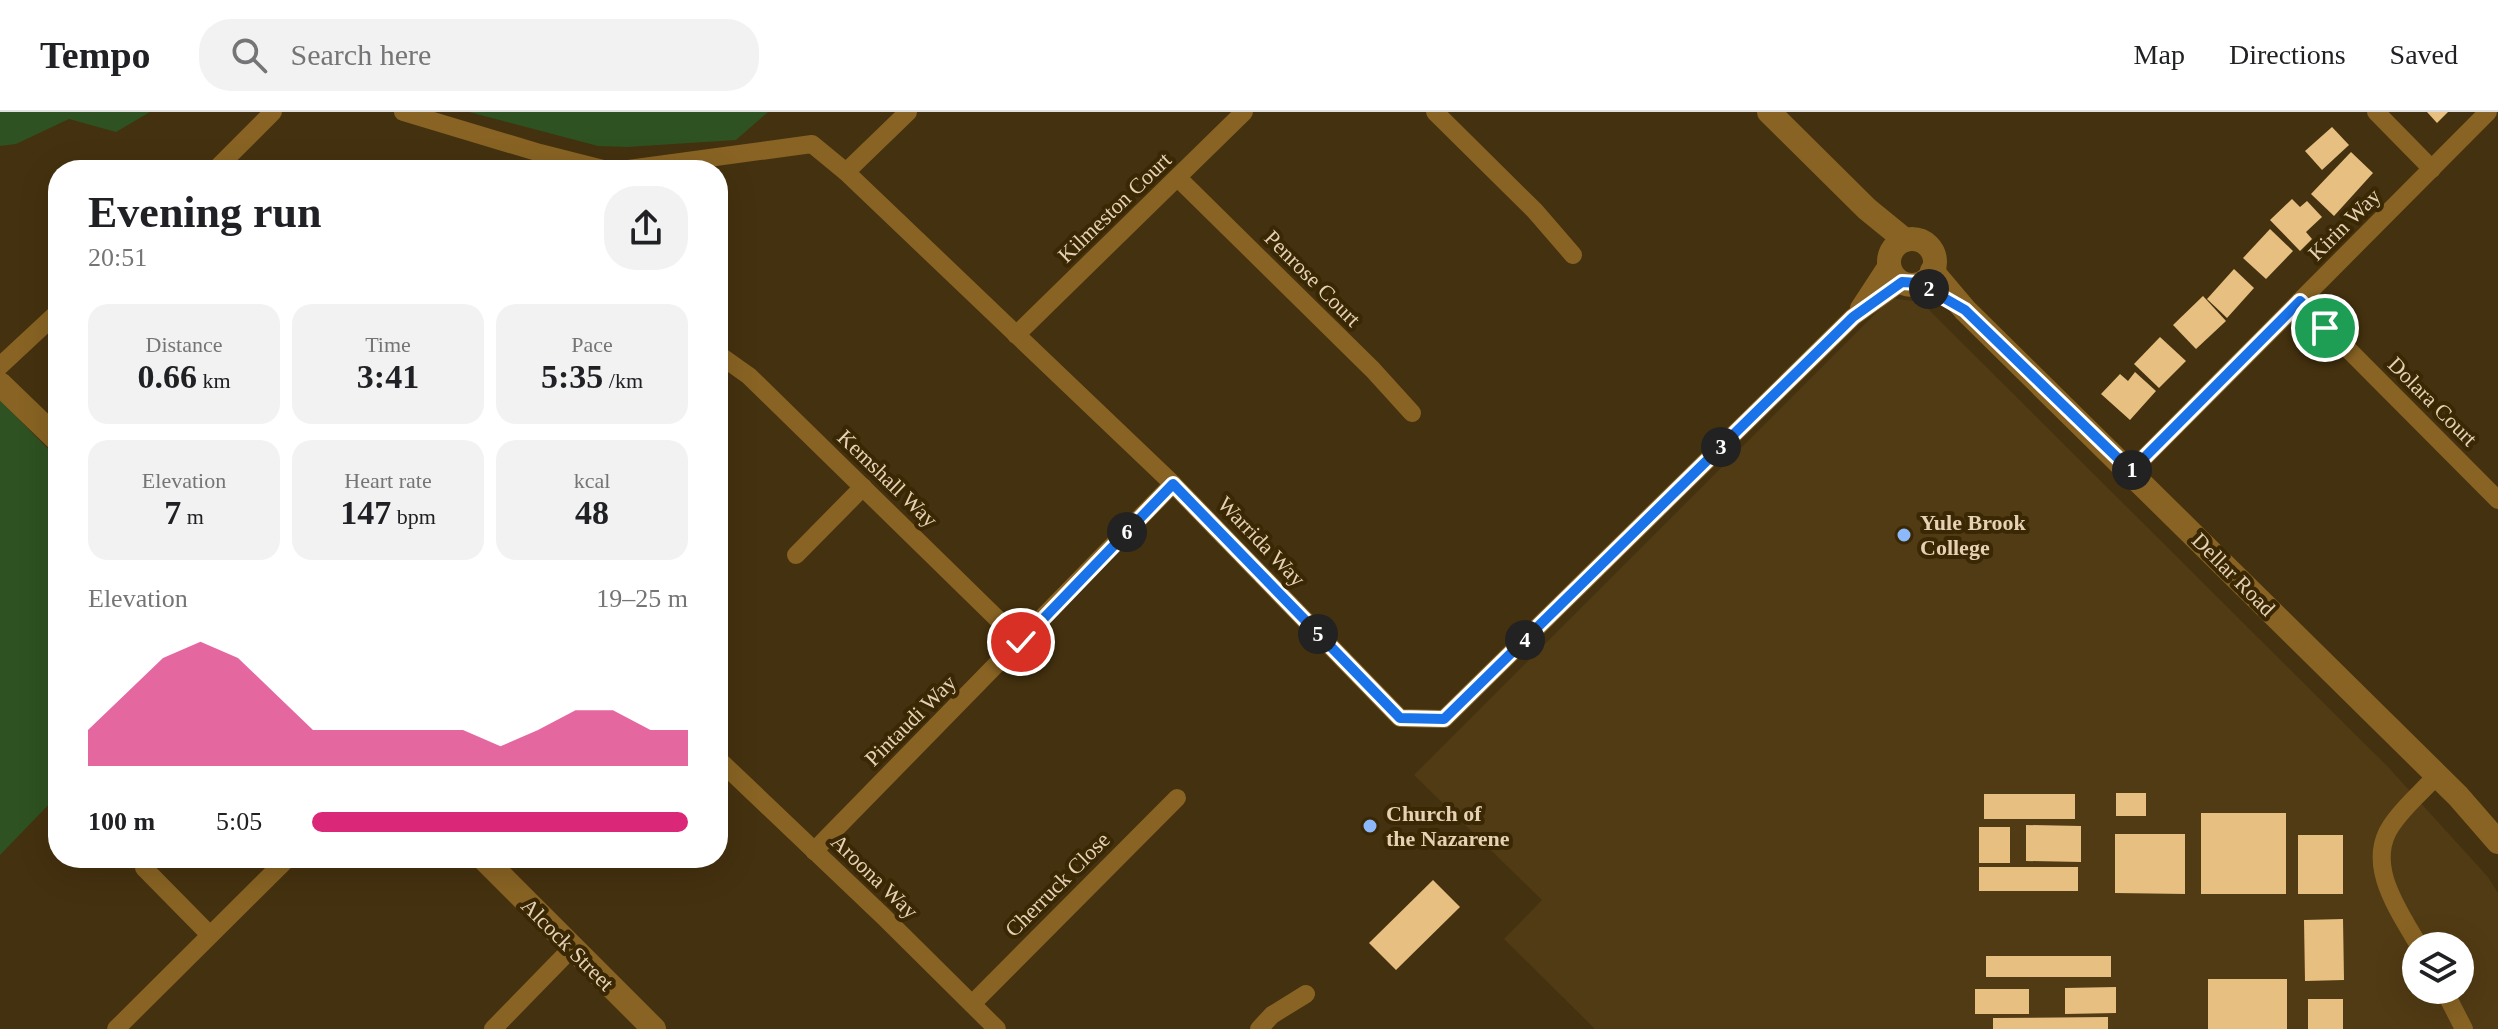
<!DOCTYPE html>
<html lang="en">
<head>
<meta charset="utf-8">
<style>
  body { margin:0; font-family:Georgia,serif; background:#f2f2f2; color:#202124; height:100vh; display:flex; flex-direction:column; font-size:30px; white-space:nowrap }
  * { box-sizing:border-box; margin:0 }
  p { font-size:26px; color:#757577 }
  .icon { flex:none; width:44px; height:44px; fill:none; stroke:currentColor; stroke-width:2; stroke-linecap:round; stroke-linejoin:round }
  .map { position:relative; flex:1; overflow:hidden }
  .drawer { position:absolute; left:48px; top:48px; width:680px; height:708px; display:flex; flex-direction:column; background:#fff; border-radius:32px; box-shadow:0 8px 32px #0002 }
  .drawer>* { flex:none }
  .tools { position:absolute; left:2402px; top:820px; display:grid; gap:16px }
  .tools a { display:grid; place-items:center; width:72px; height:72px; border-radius:50%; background:#fff; box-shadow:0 8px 32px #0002; font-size:40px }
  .pin { position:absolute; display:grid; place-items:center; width:68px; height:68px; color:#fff; margin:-34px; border:4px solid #fff; border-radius:50%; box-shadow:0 2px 8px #0007 }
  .km { position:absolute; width:40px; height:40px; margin:-20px; border-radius:50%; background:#222; color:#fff; font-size:22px; line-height:40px; text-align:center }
  .round { display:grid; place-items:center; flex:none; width:84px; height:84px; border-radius:32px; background:#f2f2f2 }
  .headline { display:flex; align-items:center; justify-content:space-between; height:136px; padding:0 40px }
  h1 { font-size:44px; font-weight:700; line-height:60px }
  .metrics { display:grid; grid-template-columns:repeat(3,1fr); gap:12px; height:136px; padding:8px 40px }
  .metrics div { display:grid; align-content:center; border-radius:20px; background:#f2f2f2; text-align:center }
  .metrics b { font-size:34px; font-weight:700 }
  .metrics small { font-size:22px; font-weight:400 }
  .metrics p { font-size:22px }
  .chart { height:224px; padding:16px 40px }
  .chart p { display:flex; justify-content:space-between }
  .chart svg { width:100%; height:144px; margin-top:8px; fill:#db2777; opacity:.7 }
  ul { padding:0 40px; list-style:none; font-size:26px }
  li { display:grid; grid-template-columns:128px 96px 1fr; align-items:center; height:60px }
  li i { height:20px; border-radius:10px; background:#db2777 }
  header { display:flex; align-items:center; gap:48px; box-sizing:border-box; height:112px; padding:0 40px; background:#fff; border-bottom:2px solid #e0e0e0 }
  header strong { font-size:38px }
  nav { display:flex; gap:44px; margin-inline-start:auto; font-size:28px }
  .search { width:560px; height:72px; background:#f2f2f2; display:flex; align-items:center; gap:20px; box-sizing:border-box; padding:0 28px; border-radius:32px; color:#757577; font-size:30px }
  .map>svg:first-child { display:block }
  .built { fill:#513b14; fill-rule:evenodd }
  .green { fill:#2e5221 }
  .building { fill:#e7bf80 }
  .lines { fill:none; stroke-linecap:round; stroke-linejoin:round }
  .minor { stroke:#886323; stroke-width:18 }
  .secondary { stroke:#886323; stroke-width:24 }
  .route-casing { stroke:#fff; stroke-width:16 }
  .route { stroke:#1a73e8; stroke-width:10 }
  .poi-dot { fill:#8cb9fc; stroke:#3a2704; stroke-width:3 }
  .labels { text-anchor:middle; stroke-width:8; stroke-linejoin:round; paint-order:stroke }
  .street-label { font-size:22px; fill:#e6d1b3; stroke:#3a2704 }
  .poi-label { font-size:22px; font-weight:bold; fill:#e6d1b3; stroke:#3a2704; text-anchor:start }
</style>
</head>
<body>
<header>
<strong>Tempo</strong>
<div class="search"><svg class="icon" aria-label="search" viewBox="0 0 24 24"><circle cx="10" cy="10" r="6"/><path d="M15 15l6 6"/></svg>Search here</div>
<nav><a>Map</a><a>Directions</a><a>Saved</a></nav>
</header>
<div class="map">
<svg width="2498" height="917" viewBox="0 0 2498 917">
  <rect width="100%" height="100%" fill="#44310f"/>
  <!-- built -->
  <path class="built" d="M1891 186 1921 190 2388 655 2488 765 2498 781V917H1595L1504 827 1542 788 1414 663ZM2416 834H2460V878H2416Z"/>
  <!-- green -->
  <g class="green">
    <polygon points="0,0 150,0 116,20 69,7 16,32 0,34"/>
    <polygon points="469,0 768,0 736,28 627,35 598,34"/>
    <polygon points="0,288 58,347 58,683 0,743"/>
  </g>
  <!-- building -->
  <g class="building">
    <polygon points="2427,0 2448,0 2437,11"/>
    <polygon points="2332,15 2349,33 2322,58 2305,39"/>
    <polygon points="2351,40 2373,61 2334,104 2311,82"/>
    <polygon points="2292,87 2300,95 2307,89 2322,105 2306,120 2312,127 2300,139 2270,108"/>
    <polygon points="2270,117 2293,139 2266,167 2243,146"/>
    <polygon points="2234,157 2254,176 2227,206 2207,187"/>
    <polygon points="2203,184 2226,209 2196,237 2173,213"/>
    <polygon points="2160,225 2186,249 2159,276 2134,252"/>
    <polygon points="2135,260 2156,279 2130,308 2101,282 2120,262 2128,269"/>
    <rect x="2116" y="681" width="30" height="23"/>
    <rect x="1984" y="682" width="91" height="25"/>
    <rect x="2201" y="701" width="85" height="81"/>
    <polygon points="2026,713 2081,714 2081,750 2026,749"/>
    <rect x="1979" y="715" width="31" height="36"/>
    <polygon points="2115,722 2185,722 2185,782 2115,781"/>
    <rect x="2298" y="723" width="45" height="59"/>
    <rect x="1979" y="755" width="99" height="24"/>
    <polygon points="1433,768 1460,795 1396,858 1369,831"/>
    <polygon points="2343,807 2344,868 2305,869 2304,808"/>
    <rect x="1986" y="844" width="125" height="21"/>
    <rect x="2208" y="867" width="79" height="50"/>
    <polygon points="2116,875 2116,901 2065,902 2065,876"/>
    <rect x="1975" y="877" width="54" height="25"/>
    <rect x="2308" y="887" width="35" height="30"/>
    <polygon points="2108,905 2108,917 1993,917 1993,906"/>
  </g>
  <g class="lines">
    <!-- minor -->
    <g class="minor">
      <polyline points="403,0 540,41 607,58"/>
      <polyline points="1435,0 1535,99 1573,143"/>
      <polyline points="2376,0 2432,57"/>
      <polyline points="215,58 273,0"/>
      <polyline points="621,58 812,32 846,60 1173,372 1400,606 1444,607 1853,205 1902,170"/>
      <polyline points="846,60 908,0"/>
      <polyline points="1178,66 1373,258 1412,301"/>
      <polyline points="2300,189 2498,388"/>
      <polyline points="1859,196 1889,150"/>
      <polyline points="1016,223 1244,0"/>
      <polyline points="718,242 749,264 1021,530"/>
      <polyline points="0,254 58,200"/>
      <polyline points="2131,359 2488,0"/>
      <polyline points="796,443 863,375"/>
      <polyline points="718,647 884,805 997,917"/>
      <polyline points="814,739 1173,372"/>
      <polyline points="144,756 210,823"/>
      <path d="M2419 834C2399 799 2365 753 2391 714 2403 695 2422 680 2437 663"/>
      <polyline points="2444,878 2464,917"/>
      <polyline points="972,892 1177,686"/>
      <polyline points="116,917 288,746"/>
      <polyline points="493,917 572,836"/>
      <polyline points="1259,917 1272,903 1306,882"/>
    </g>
    <!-- secondary -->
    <g class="secondary">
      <polyline points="1769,0 1867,97 1905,128"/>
      <circle cx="1912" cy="150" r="23"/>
      <polyline points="1932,159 1965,198 2458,684 2498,730"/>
      <polyline points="0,272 58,328"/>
      <polyline points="483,746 654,917"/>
    </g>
  </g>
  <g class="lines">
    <defs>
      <polyline id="route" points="1021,530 1173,372 1400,606 1444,607 1853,205 1902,170 1918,171 1965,198 2131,359 2300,189 2325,216"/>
    </defs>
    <!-- route casing -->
    <use href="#route" class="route-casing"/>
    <!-- route -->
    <use href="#route" class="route"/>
  </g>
  <!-- markers -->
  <g class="poi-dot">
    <circle cx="1904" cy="423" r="8"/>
    <circle cx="1370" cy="714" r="8"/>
  </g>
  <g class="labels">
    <!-- street labels -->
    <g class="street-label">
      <text transform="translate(1114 95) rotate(-44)" y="8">Kilmeston Court</text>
      <text transform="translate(2344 112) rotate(-45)" y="8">Kirin Way</text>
      <text transform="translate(1313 166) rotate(45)" y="8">Penrose Court</text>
      <text transform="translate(2433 289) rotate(45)" y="8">Dolara Court</text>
      <text transform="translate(888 366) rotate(44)" y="8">Kemshall Way</text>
      <text transform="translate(1262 429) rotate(46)" y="8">Warrida Way</text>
      <text transform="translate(2234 462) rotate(45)" y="8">Dellar Road</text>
      <text transform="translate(910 608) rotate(-45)" y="8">Pintaudi Way</text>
      <text transform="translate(875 764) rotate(44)" y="8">Aroona Way</text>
      <text transform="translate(1057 772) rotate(-45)" y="8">Cherruck Close</text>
      <text transform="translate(568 832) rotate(45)" y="8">Alcock Street</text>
    </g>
    <!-- poi labels -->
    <g class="poi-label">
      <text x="1920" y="418">Yule Brook<tspan x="1920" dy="25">College</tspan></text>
      <text x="1386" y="709">Church of<tspan x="1386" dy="25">the Nazarene</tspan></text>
    </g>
  </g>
</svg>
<div class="tools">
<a><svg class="icon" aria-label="layers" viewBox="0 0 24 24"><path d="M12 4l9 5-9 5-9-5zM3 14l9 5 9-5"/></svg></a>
</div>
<div class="pin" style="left:2325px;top:216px;background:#1e9e55"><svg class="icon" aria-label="arrive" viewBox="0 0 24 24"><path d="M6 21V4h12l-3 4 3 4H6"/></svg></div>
<div class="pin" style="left:1021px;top:530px;background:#d93025"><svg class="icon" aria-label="check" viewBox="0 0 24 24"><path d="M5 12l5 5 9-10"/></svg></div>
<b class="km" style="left:2132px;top:358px">1</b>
<b class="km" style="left:1929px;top:177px">2</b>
<b class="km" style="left:1721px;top:335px">3</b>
<b class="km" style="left:1525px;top:528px">4</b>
<b class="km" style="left:1318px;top:522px">5</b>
<b class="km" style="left:1127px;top:420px">6</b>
<section class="drawer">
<div class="headline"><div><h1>Evening run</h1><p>20:51</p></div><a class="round"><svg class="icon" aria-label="share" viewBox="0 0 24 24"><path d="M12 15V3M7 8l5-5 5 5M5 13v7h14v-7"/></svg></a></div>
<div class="metrics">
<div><p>Distance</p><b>0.66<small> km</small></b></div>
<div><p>Time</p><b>3:41</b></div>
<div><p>Pace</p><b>5:35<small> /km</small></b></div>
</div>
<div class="metrics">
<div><p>Elevation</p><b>7<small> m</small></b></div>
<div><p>Heart rate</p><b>147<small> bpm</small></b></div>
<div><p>kcal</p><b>48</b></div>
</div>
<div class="chart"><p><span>Elevation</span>19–25 m</p>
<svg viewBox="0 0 160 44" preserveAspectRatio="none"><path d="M0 44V33L10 22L20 11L30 6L40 11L50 22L60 33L70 33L80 33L90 33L100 33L110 38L120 33L130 27L140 27L150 33L160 33V44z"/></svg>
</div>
<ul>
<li><b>100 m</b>5:05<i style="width:100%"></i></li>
</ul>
</section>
</div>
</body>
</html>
